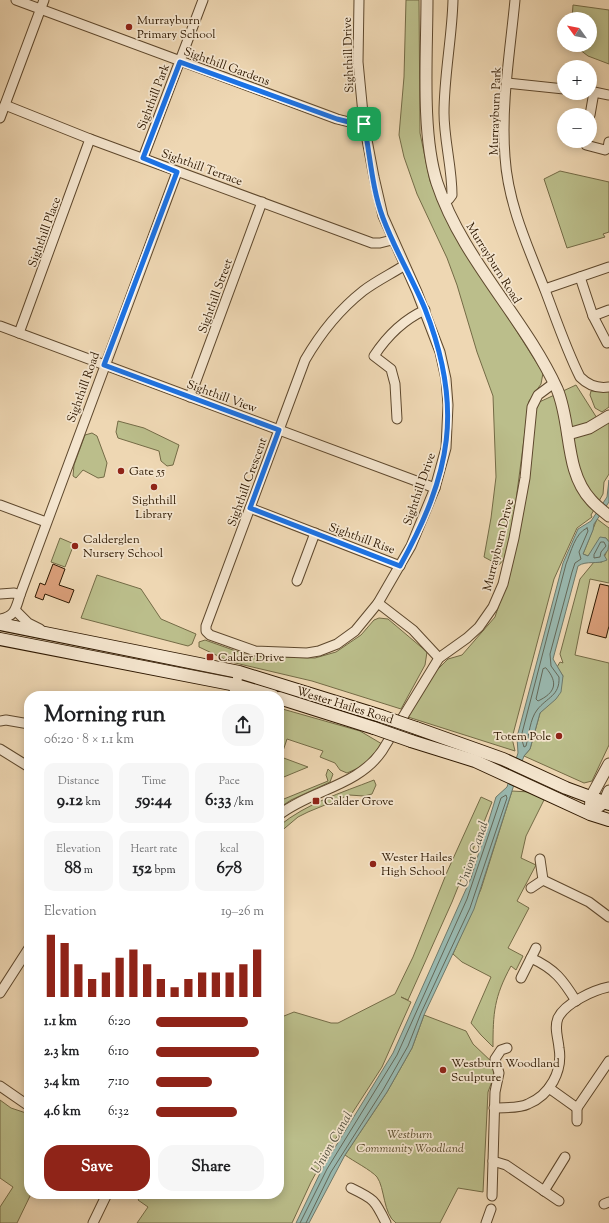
<!DOCTYPE html>
<html lang="en">
<head>
<meta charset="utf-8">
<style>
  body { margin:0; font-family:"Sorts Mill Goudy",serif; background:#f6f6f6; color:#202124; height:100vh; display:flex; flex-direction:column; font-size:15px; white-space:nowrap }
  * { box-sizing:border-box; margin:0 }
  p { font-size:13px; color:#757577 }
  .icon { flex:none; width:22px; height:22px; fill:none; stroke:currentColor; stroke-width:2; stroke-linecap:round; stroke-linejoin:round }
  .map { position:relative; flex:1; overflow:hidden }
  .details { position:absolute; left:24px; top:691px; width:260px; height:508px; display:flex; flex-direction:column; background:#fff; border-radius:16px; box-shadow:0 2px 10px #0003 }
  .details>* { flex:none }
  .needle { width:26px; rotate:303deg }
  .controls { position:absolute; left:557px; top:12px; display:grid; gap:8px }
  .controls a { display:grid; place-items:center; width:40px; height:40px; border-radius:50%; background:#fff; box-shadow:0 2px 10px #0003; font-size:20px }
  .pin { position:absolute; display:grid; place-items:center; width:34px; height:34px; color:#fff; margin:-17px; border-radius:8px; box-shadow:0 2px 6px #0006 }
  .round { display:grid; place-items:center; flex:none; width:42px; height:42px; border-radius:16px; background:#f6f6f6 }
  .summary { display:flex; align-items:center; justify-content:space-between; height:68px; padding:0 20px }
  h1 { font-size:22px; font-weight:700; line-height:30px }
  .metrics { display:grid; grid-template-columns:repeat(3,1fr); gap:6px; height:68px; padding:4px 20px }
  .metrics div { display:grid; align-content:center; border-radius:10px; background:#f6f6f6; text-align:center }
  .metrics b { font-size:17px; font-weight:700 }
  .metrics small { font-size:11px; font-weight:400 }
  .metrics p { font-size:11px }
  .chart { height:112px; padding:8px 20px }
  .chart p { display:flex; justify-content:space-between }
  .chart svg { width:100%; height:72px; margin-top:4px; stroke:#8f2418; stroke-width:6 }
  .cta { display:flex; gap:8px; margin-top:auto; padding:8px 20px }
  .cta a { flex:1; height:46px; border-radius:16px; background:#8f2418; color:#fff; font-size:16px; font-weight:700; line-height:46px; text-align:center }
  .cta a+a { background:#f6f6f6; color:#202124 }
  ul { padding:0 20px; list-style:none; font-size:13px }
  li { display:grid; grid-template-columns:64px 48px 1fr; align-items:center; height:30px }
  li i { height:10px; border-radius:5px; background:#8f2418 }
  .map>svg:first-child { display:block }
  .green { fill:#bbbe8b; stroke:#746b46 }
  .water { fill:#99b9b0; stroke:#6e796a }
  .lines { fill:none; stroke-linecap:round; stroke-linejoin:round }
  .shore { stroke:#646858; stroke-width:1 }
  .building { fill:#dca07b; stroke:#2e1800 }
  .minor-casing { stroke:#5e482d; stroke-width:11 }
  .tertiary-casing { stroke:#5e482d; stroke-width:13 }
  .secondary-casing { stroke:#2e1800; stroke-width:14 }
  .minor { stroke:#f4e5ce; stroke-width:9 }
  .tertiary { stroke:#f4e5ce; stroke-width:11 }
  .secondary { stroke:#f4e5ce; stroke-width:12 }
  .secondary-bridge-casing { stroke:#2e1800; stroke-width:14; stroke-linecap:butt }
  .secondary-bridge { stroke:#f4e5ce; stroke-width:12 }
  .route-casing { stroke:#fff; stroke-width:8 }
  .route { stroke:#1a73e8; stroke-width:5 }
  .poi-dot { fill:#8f2418; stroke:#f4e5ce; stroke-width:1.5 }
  .labels { text-anchor:middle; stroke-width:3.5; stroke-linejoin:round; paint-order:stroke }
  .poi-label { font-size:12px; fill:#2e1800; stroke:#f4e5ce; text-anchor:start }
  .street-label { font-size:12px; fill:#2e1800; stroke:#f4e5ce }
  .park-label { font-size:12px; font-style:italic; fill:#584a2a; stroke:#f4e5ce }
  .water-label { font-size:13px; font-style:italic; fill:#53503e; stroke:#f4e5ce }
</style>
</head>
<body>
<div class="map">
<svg width="609" height="1223" viewBox="0 0 609 1223">
  <rect width="100%" height="100%" fill="#eed7b3"/>
  <filter id="stains"><feTurbulence type="fractalNoise" baseFrequency=".005" numOctaves="4"/><feColorMatrix values="0 0 0 0 .2 0 0 0 0 .09 0 0 0 0 .02 0 0 0 .5 -.17"/></filter>
  <radialGradient id="worn" r=".72"><stop offset=".6" stop-color="#630" stop-opacity="0"/><stop offset="1" stop-color="#630" stop-opacity=".3"/></radialGradient>
  <!-- green -->
  <g class="green">
    <polygon points="406,0 419,0 420,133 430,181 451,227 543,373 541,384 529,401 513,523 504,559 499,565 484,557 491,518 496,477 493,396 477,352 457,285 447,258 417,194 404,157 399,135 404,77"/>
    <polygon points="573,5 609,10 609,64 588,56 575,46 590,45 590,19 572,19"/>
    <polygon points="560,171 609,182 609,232 603,234 605,237 567,248 544,179"/>
    <polygon points="576,385 602,426 609,422 609,474 604,482 603,494 591,515 592,517 577,528 554,579 512,738 515,751 408,717 433,674 448,659 462,655 495,617 507,580 535,404"/>
    <polygon points="591,391 609,391 609,407 602,412 595,408 590,395"/>
    <polygon points="118,421 144,428 179,445 173,465 167,466 161,461 159,451 118,438 116,432"/>
    <polygon points="92,433 97,436 107,463 104,477 98,478 83,470 76,478 73,476 74,465 85,435"/>
    <polygon points="597,519 609,528 609,542 606,538 603,538 588,556 583,554"/>
    <polygon points="60,538 74,544 65,567 51,562"/>
    <polygon points="609,546 609,583 590,579 575,655 609,663 609,745 592,781 584,783 524,756 530,749 540,713 546,707 563,676 557,667 560,662 563,663 560,654 580,579 594,562 602,562"/>
    <polygon points="97,575 141,589 161,619 196,634 192,644 188,646 81,618"/>
    <polygon points="379,618 388,619 427,652 425,665 401,709 312,681 231,662 199,647 199,642 205,640 250,656 315,658 336,652 361,635 374,620"/>
    <polygon points="279,708 360,731 382,744 363,766 347,773 340,770 335,763 320,757 323,751 287,739 281,757 308,767 279,779"/>
    <polygon points="328,769 333,774 330,782 291,800 279,808 279,801 328,781 326,775"/>
    <path d="M374 780 376 785 372 794 364 796 349 795 308 812 298 817 279 833V826C307 803 341 793 374 780Z"/>
    <path d="M512 791 530 792 544 800 526 836 521 858 536 865 517 901 529 908 508 948 523 956 516 970 511 966C494 997 493 1013 493 1047L481 1035 471 1023 491 977 462 962 453 954 481 889Z"/>
    <polygon points="481,797 492,802 452,902 408,1000 401,997 411,1002 382,1067 329,1149 311,1182 292,1223 137,1223 148,1207 138,1200 142,1194 279,1194 279,1018 294,1012 331,1023 338,1023 395,994 413,957 447,872"/>
    <path d="M424 1015 466 1031 473 1044 494 1064V1076L488 1092 483 1192 458 1188 440 1223H396C383 1214 385 1188 377 1177 371 1170 353 1161 345 1155L387 1092 412 1048Z"/>
    <polygon points="0,1100 11,1108 29,1114 29,1194 31,1194 17,1223 0,1223 0,1207 13,1187 0,1178"/>
  </g>
  <!-- water -->
  <path class="water" d="M609 480V502L594 524 593 530 583 554 588 556 600 537 606 538 609 542 608 550 604 555 607 560C597 565 587 560 578 566L553 659 563 676 561 692 556 699 540 713 530 749 524 756 519 769 474 909 424 1015 412 1048 387 1092 345 1155 309 1223H296L323 1167 393 1053 471 878 496 797 507 787 518 753 517 737 563 563 578 529 591 521 607 497Z"/>
  <g class="lines">
    <!-- shore -->
    <g class="shore">
      <path d="M587 528 588 531 579 552 581 559 575 563 572 572 550 654 551 666 559 677C560 696 547 697 537 710 530 719 529 735 526 746L524 747 521 737 566 564C571 552 575 533 587 528Z"/>
      <polygon points="601,542 604,542 606,546 601,552 600,557 594,558 594,555"/>
      <path d="M546 668C559 683 555 693 538 701L536 699 543 669Z"/>
      <polyline points="300,1223 327,1169 397,1055 467,899 501,798 506,795 507,798 470,908 421,1013 408,1046 383,1090 331,1172 306,1223"/>
    </g>
  </g>
  <!-- building -->
  <g class="building">
    <polygon points="53,564 65,569 59,585 74,590 69,603 45,594 43,600 35,597 40,583 45,585"/>
    <polygon points="600,584 609,586 609,626 606,638 587,633"/>
  </g>
  <g class="lines">
    <defs>
      <g id="minor">
        <polyline points="16,0 337,119 357,124 364,124"/>
        <path d="M359 0 358 62 364 124 374 177 383 216 417 292 440 352 446 379 448 405 446 448 435 488 411 546 378 603 355 631 337 644 319 651 307 653 255 651 210 635 206 631V626L305 360C320 334 339 310 363 291 376 281 391 274 405 265"/>
        <path d="M515 0C510 52 501 105 505 157 508 204 528 247 545 290 556 319 566 349 580 377 588 385 597 389 609 387"/>
        <polyline points="507,83 564,89"/>
        <polyline points="5,105 90,139 372,243 380,243 392,240"/>
        <polyline points="590,115 594,92 609,95"/>
        <polyline points="0,118 44,0"/>
        <polyline points="584,141 586,145 605,150 608,148 609,142"/>
        <polyline points="143,158 203,0"/>
        <path d="M445 201 449 199 452 195C452 167 444 140 444 113 444 75 452 38 453 0"/>
        <polyline points="580,277 593,316 607,343"/>
        <polyline points="545,289 609,267"/>
        <polyline points="593,316 609,310"/>
        <polyline points="0,326 435,488"/>
        <polyline points="19,333 90,139"/>
        <polyline points="190,397 262,202"/>
        <path d="M397 419 395 384 391 369 374 356C387 336 403 320 425 310"/>
        <polyline points="0,505 46,522"/>
        <polyline points="250,508 400,566"/>
        <polyline points="297,581 315,533"/>
        <polyline points="0,594 14,593 20,595"/>
        <polyline points="378,603 413,630 439,658"/>
        <polyline points="16,611 28,623 40,629"/>
        <path d="M0 619C15 617 16 608 20 595L177 172"/>
        <polyline points="233,696 239,672"/>
        <polyline points="0,721 6,720 29,724"/>
        <polyline points="0,749 29,767"/>
        <path d="M279 815C311 790 358 786 382 751L439 658 467 638 479 627 493 607 503 584 514 538 525 478 532 407 538 395 554 383"/>
        <polyline points="543,880 589,902 609,917"/>
        <polyline points="531,888 543,880 540,859"/>
        <polyline points="531,958 536,948"/>
        <path d="M521 978 531 958C555 969 563 980 576 1001"/>
        <polyline points="0,993 29,948"/>
        <polyline points="0,1086 26,1104 29,1100"/>
        <polyline points="549,1088 577,1108 609,1061"/>
        <path d="M494 1108C505 1107 518 1109 528 1104 550 1095 563 1071 559 1048 558 1037 554 1028 558 1018 565 1003 594 990 609 987"/>
        <polyline points="577,1121 577,1108"/>
        <polyline points="493,1161 506,1165 559,1201"/>
        <path d="M351 1188C374 1199 375 1200 386 1223"/>
        <polyline points="544,1191 565,1157"/>
        <polyline points="492,1196 495,1092 499,1073 495,1059 501,1050 507,1048"/>
        <polyline points="604,1204 609,1202"/>
        <polyline points="93,1223 107,1194"/>
        <polyline points="486,1223 491,1209"/>
      </g>
      <g id="tertiary">
        <path d="M427 0C427 54 421 133 437 183 462 259 524 317 557 389 572 424 564 471 591 500 596 506 603 511 609 516"/>
        <polyline points="568,434 589,428 609,416"/>
        <polyline points="598,807 604,803 609,791"/>
        <polyline points="590,814 591,797 609,764"/>
      </g>
      <g id="secondary">
        <polyline points="0,624 239,672 381,716"/>
        <polyline points="0,639 236,685 273,696"/>
        <polyline points="279,698 374,728"/>
        <polyline points="416,728 503,759 566,788 609,804"/>
        <polyline points="411,741 475,761 590,814 609,820"/>
      </g>
    </defs>
    <!-- minor casing -->
    <use href="#minor" class="minor-casing"/>
    <!-- tertiary casing -->
    <use href="#tertiary" class="tertiary-casing"/>
    <!-- secondary casing -->
    <use href="#secondary" class="secondary-casing"/>
    <!-- minor -->
    <use href="#minor" class="minor"/>
    <!-- tertiary -->
    <use href="#tertiary" class="tertiary"/>
    <!-- secondary -->
    <use href="#secondary" class="secondary"/>
    <defs>
      <g id="secondary-bridge">
        <polyline points="381,716 416,728"/>
        <polyline points="374,728 411,741"/>
      </g>
    </defs>
    <!-- secondary-bridge casing -->
    <use href="#secondary-bridge" class="secondary-bridge-casing"/>
    <!-- secondary-bridge -->
    <use href="#secondary-bridge" class="secondary-bridge"/>
  </g>
  <g class="lines">
    <defs>
      <path id="route" d="M180 62 337 119 357 124H364C370 154 372 189 383 218 395 250 412 278 425 309 464 408 451 474 400 566L250 508 279 430 104 365 177 172 143 158Z"/>
    </defs>
    <!-- route casing -->
    <use href="#route" class="route-casing"/>
    <!-- route -->
    <use href="#route" class="route"/>
  </g>
  <!-- markers -->
  <g class="poi-dot">
    <circle cx="129" cy="27" r="4"/>
    <circle cx="121" cy="471" r="4"/>
    <circle cx="154" cy="487" r="4"/>
    <circle cx="75" cy="546" r="4"/>
    <rect x="206" y="653" width="8" height="8" rx="2"/>
    <circle cx="559" cy="736" r="4"/>
    <rect x="312" y="797" width="8" height="8" rx="2"/>
    <circle cx="373" cy="864" r="4"/>
    <circle cx="443" cy="1070" r="4"/>
  </g>
  <g class="labels">
    <!-- poi labels -->
    <g class="poi-label">
      <text x="137" y="24">Murrayburn<tspan x="137" dy="14">Primary School</tspan></text>
      <text x="129" y="475">Gate 55</text>
      <text x="154" y="504" text-anchor="middle">Sighthill<tspan x="154" dy="14">Library</tspan></text>
      <text x="83" y="543">Calderglen<tspan x="83" dy="14">Nursery School</tspan></text>
      <text x="218" y="661">Calder Drive</text>
      <text x="551" y="740" text-anchor="end">Totem Pole</text>
      <text x="324" y="805">Calder Grove</text>
      <text x="381" y="861">Wester Hailes<tspan x="381" dy="14">High School</tspan></text>
      <text x="451" y="1067">Westburn Woodland<tspan x="451" dy="14">Sculpture</tspan></text>
    </g>
    <!-- street labels -->
    <g class="street-label">
      <text transform="translate(348 55) rotate(-92)" y="4">Sighthill Drive</text>
      <text transform="translate(227 66) rotate(20)" y="4">Sighthill Gardens</text>
      <text transform="translate(153 97) rotate(-69)" y="4">Sighthill Park</text>
      <text transform="translate(495 111) rotate(-88)" y="4">Murrayburn Park</text>
      <text transform="translate(202 167) rotate(20)" y="4">Sighthill Terrace</text>
      <text transform="translate(44 232) rotate(-70)" y="4">Sighthill Place</text>
      <text transform="translate(494 263) rotate(58)" y="4">Murrayburn Road</text>
      <text transform="translate(215 296) rotate(-70)" y="4">Sighthill Street</text>
      <text transform="translate(83 387) rotate(-70)" y="4">Sighthill Road</text>
      <text transform="translate(222 396) rotate(20)" y="4">Sighthill View</text>
      <text transform="translate(247 482) rotate(-70)" y="4">Sighthill Crescent</text>
      <text transform="translate(419 489) rotate(-71)" y="4">Sighthill Drive</text>
      <text transform="translate(362 538) rotate(20)" y="4">Sighthill Rise</text>
      <text transform="translate(498 545) rotate(-76)" y="4">Murrayburn Drive</text>
      <text transform="translate(345 705) rotate(17)" y="4">Wester Hailes Road</text>
    </g>
    <!-- park labels -->
    <g class="park-label">
      <text x="410" y="1138">Westburn<tspan x="410" dy="14">Community Woodland</tspan></text>
    </g>
    <!-- water labels -->
    <g class="water-label">
      <text transform="translate(472 854) rotate(-71)" y="5">Union Canal</text>
      <text transform="translate(331 1142) rotate(-60)" y="5">Union Canal</text>
    </g>
  </g>
  <rect width="100%" height="100%" filter="url(#stains)"/>
  <rect width="100%" height="100%" fill="url(#worn)"/>
</svg>
<div class="controls">
<a><svg class="needle" viewBox="-14 -14 28 28"><path d="M0-13l5 13h-10z" fill="#e53935"/><path d="M0 13l5-13h-10z" fill="#757577"/></svg></a>
<a>+</a>
<a>−</a>
</div>
<div class="pin" style="left:364px;top:124px;background:#1e9e55"><svg class="icon" aria-label="arrive" viewBox="0 0 24 24"><path d="M6 21V4h12l-3 4 3 4H6"/></svg></div>
<section class="details">
<div class="summary"><div><h1>Morning run</h1><p>06:20 · 8 × 1.1 km</p></div><a class="round"><svg class="icon" aria-label="share" viewBox="0 0 24 24"><path d="M12 15V3M7 8l5-5 5 5M5 13v7h14v-7"/></svg></a></div>
<div class="metrics">
<div><p>Distance</p><b>9.12<small> km</small></b></div>
<div><p>Time</p><b>59:44</b></div>
<div><p>Pace</p><b>6:33<small> /km</small></b></div>
</div>
<div class="metrics">
<div><p>Elevation</p><b>88<small> m</small></b></div>
<div><p>Heart rate</p><b>152<small> bpm</small></b></div>
<div><p>kcal</p><b>678</b></div>
</div>
<div class="chart"><p><span>Elevation</span>19–26 m</p>
<svg viewBox="0 0 160 44" preserveAspectRatio="none"><path d="M5 44V6M15 44V11M25 44V24M35 44V33M45 44V29M55 44V20M65 44V15M75 44V24M85 44V33M95 44V38M105 44V33M115 44V29M125 44V29M135 44V29M145 44V24M155 44V15"/></svg>
</div>
<ul>
<li><b>1.1 km</b>6:20<i style="width:85%"></i></li>
<li><b>2.3 km</b>6:10<i style="width:95%"></i></li>
<li><b>3.4 km</b>7:10<i style="width:52%"></i></li>
<li><b>4.6 km</b>6:32<i style="width:75%"></i></li>
</ul>
<div class="cta"><a>Save</a><a>Share</a></div>
</section>
</div>
</body>
</html>
